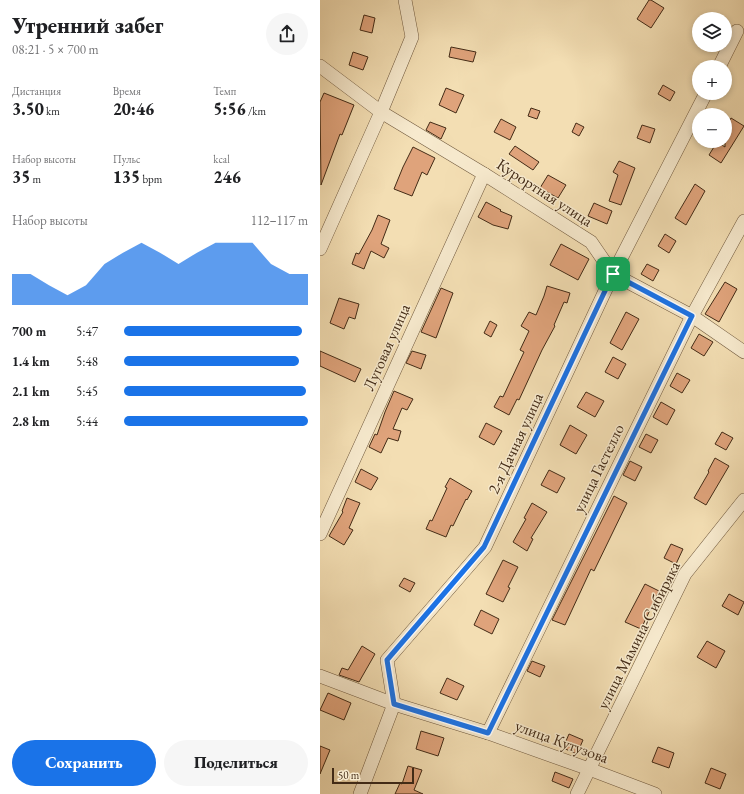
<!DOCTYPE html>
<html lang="ru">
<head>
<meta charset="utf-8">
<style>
  body { margin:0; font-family:"EB Garamond",serif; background:#f6f6f6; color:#202124; height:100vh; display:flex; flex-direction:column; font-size:15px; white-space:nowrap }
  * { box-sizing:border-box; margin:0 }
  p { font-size:13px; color:#757577 }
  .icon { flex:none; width:22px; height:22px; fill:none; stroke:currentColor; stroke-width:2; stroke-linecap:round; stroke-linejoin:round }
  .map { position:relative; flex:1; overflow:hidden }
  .sheet { display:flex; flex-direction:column; background:#fff; width:320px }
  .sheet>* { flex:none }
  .controls { position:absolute; left:372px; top:12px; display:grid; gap:8px }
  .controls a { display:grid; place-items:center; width:40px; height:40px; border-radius:50%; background:#fff; box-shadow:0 2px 6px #0003; font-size:20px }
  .scale { position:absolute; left:12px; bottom:10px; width:82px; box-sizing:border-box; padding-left:4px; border:2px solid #432b16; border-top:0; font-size:11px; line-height:14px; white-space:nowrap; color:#432b16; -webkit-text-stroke:3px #f7eace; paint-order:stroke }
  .pin { position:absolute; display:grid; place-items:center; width:34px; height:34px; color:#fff; margin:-17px; border-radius:8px; box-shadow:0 2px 6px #0006 }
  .round { display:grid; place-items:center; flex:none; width:42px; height:42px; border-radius:21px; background:#f6f6f6 }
  .head { display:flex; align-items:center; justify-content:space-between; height:68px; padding:0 12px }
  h1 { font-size:22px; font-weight:800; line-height:30px }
  .figures { display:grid; grid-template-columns:repeat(3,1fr); gap:6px; height:68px; padding:4px 12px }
  .figures div { display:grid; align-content:center }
  .figures b { font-size:17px; font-weight:800 }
  .figures small { font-size:11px; font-weight:400 }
  .figures p { font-size:11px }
  .chart { height:112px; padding:8px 12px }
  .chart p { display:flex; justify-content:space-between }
  .chart svg { width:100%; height:72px; margin-top:4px; fill:#1a73e8; opacity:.7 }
  .action { display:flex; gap:8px; margin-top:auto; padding:8px 12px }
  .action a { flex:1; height:46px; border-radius:24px; background:#1a73e8; color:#fff; font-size:16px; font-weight:800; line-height:46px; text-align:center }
  .action a+a { background:#f6f6f6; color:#202124 }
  ul { padding:0 12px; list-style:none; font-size:13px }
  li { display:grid; grid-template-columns:64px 48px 1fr; align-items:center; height:30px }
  li i { height:10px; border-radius:5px; background:#1a73e8 }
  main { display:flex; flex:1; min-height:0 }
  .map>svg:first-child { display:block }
  .building { fill:#dfa37b; stroke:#432b16 }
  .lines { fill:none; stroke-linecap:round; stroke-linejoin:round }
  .minor-casing { stroke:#6f583d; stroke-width:14 }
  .minor { stroke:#f7eace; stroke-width:13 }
  .route-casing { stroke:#fff; stroke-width:8 }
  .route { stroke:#1a73e8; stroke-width:5 }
  .labels { text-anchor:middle; stroke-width:3; stroke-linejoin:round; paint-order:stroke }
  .street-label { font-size:16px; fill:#432b16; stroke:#f7eace }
</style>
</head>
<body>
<main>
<section class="sheet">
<div class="head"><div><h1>Утренний забег</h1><p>08:21 · 5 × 700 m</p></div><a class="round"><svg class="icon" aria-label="share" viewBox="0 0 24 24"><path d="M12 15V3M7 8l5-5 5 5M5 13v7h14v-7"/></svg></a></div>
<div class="figures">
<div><p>Дистанция</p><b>3.50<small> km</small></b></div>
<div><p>Время</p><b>20:46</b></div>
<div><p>Темп</p><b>5:56<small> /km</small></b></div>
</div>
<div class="figures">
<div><p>Набор высоты</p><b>35<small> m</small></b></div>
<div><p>Пульс</p><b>135<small> bpm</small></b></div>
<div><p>kcal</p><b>246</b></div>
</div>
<div class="chart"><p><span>Набор высоты</span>112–117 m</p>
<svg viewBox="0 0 160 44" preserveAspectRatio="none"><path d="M0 44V25L10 25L20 32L30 38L40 32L50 19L60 12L70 6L80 12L90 19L100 12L110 6L120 6L130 6L140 19L150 25L160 25V44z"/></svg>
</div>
<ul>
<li><b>700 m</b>5:47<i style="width:97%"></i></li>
<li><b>1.4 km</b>5:48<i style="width:95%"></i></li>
<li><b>2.1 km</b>5:45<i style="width:99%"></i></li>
<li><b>2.8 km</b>5:44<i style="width:100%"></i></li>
</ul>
<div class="action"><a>Сохранить</a><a>Поделиться</a></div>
</section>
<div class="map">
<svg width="424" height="794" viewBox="0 0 424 794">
  <rect width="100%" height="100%" fill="#f3deb3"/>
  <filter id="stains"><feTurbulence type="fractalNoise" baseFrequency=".005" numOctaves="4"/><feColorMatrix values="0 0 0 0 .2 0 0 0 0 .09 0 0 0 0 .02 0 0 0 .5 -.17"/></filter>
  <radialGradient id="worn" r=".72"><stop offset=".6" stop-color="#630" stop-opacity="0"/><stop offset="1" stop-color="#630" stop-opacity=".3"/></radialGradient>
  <!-- building -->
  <g class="building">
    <polygon points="329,0 331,0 344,8 331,28 317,19"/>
    <polygon points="44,15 55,18 52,33 40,30"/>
    <polygon points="131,47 156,52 153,62 129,57"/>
    <polygon points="33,52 48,57 43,70 29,65"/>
    <polygon points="343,85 355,92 350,101 338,94"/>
    <polygon points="126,88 144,95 136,113 119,105"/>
    <polygon points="4,93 34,105 22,135 20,134 1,185 0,102"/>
    <polygon points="211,108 220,111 217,119 208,116"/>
    <polygon points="411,118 424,126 401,163 389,155 397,142 405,147 405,129"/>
    <polygon points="181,119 196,127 190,140 174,132"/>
    <polygon points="110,122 126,128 121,139 106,130"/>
    <polygon points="256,123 264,127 259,136 252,132"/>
    <polygon points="322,125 335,129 330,143 317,138"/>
    <polygon points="195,146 219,162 213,170 189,154"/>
    <polygon points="93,147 115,158 107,175 102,172 92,196 74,189 83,167"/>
    <polygon points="299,161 315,168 301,205 289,201 298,175 293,172"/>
    <polygon points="228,175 246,185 238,198 220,188"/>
    <polygon points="375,184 385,191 366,225 355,218"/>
    <polygon points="166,202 181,210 180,211 192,216 188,229 173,225 158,217"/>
    <polygon points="274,203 292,211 287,224 268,216"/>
    <polygon points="58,215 70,220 61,244 69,248 64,258 51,251 44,269 32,264 36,253 39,254 52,230"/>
    <polygon points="345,234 356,241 349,253 338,246"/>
    <polygon points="241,244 269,259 258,280 230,265"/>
    <polygon points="327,264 339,270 333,281 321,274"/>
    <polygon points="405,282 417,289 399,322 385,314"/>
    <polygon points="227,286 250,293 247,303 244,302 234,325 235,326 222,350 199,400 197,399 189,415 174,407 180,396 183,397 204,352 200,350 209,331 201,326 209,312 216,315 224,296"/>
    <polygon points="121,288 133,293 116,338 101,332"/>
    <polygon points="19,298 39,304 35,319 29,317 24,329 10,323"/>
    <polygon points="306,312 319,319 302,350 290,343"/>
    <polygon points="170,321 177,325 171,337 164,333"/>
    <polygon points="379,334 393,342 384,356 371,348"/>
    <polygon points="0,351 41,369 35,382 0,366"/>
    <polygon points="92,351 106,355 101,369 86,363"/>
    <polygon points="293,357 306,364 298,379 285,372"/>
    <polygon points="357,373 370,380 362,393 350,386"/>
    <polygon points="74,391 93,399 87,410 82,408 73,429 81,431 78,441 68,438 61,453 49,447 55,434 57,435 65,412"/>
    <polygon points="266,392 284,401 275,417 257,407"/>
    <polygon points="341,402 355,410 347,425 333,417"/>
    <polygon points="166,423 182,431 174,445 159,437"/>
    <polygon points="250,425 267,435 256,454 240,445"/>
    <polygon points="402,432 413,438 406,450 395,444"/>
    <polygon points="326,434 338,440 331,453 319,447"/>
    <polygon points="395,458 409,466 386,505 374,498 389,472 388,471"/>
    <polygon points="310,461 322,467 315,481 303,475"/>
    <polygon points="41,469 58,478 51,490 35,482"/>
    <polygon points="229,470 245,478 237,493 221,485"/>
    <polygon points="130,478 152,491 147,500 146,499 133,526 131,525 126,537 106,529 110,520 112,521 127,488 125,487"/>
    <polygon points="294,496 307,503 274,571 271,569 245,625 232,620"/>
    <polygon points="27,498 40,503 29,528 33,530 24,545 9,536 23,512 22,511"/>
    <polygon points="212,503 227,512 211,538 213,539 207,551 193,542 206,519 204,518"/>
    <polygon points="351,544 363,549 356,564 344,558"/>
    <polygon points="183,560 198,567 188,587 190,588 183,602 166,594"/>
    <polygon points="84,578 95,583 90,592 79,586"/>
    <polygon points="325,584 339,591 321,629 305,622"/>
    <polygon points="409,594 424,602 418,615 402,606"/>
    <polygon points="161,610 179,619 172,634 154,625"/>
    <polygon points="387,641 405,651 396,668 377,657"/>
    <polygon points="42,646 55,654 39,682 19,675 22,668 28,670"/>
    <polygon points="212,661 225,666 220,677 207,671"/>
    <polygon points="127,678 144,686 137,700 120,693"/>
    <polygon points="8,693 31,703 24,720 0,710"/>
    <polygon points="101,731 124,738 118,756 96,749"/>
    <polygon points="249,734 263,740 257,754 243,748"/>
    <polygon points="0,746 10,750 0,774"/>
    <polygon points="338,747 354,753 349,768 332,762"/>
    <polygon points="88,766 102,770 94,790 103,794 75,794 80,783 82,784"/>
    <polygon points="391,768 406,774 400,789 385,783"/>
    <polygon points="235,772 253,779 249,788 232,781"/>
  </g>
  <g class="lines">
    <defs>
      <g id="minor">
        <polyline points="0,66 61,112 164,174 271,242 293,274 372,316 424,352"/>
        <polyline points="399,67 417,31"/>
        <polyline points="0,249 61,112 92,37 85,0"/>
        <polyline points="0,534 164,174"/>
        <polyline points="0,676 74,704 168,733 269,769 335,794"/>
        <polyline points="168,733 372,316 424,221"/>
        <polyline points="40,794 74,704 67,660 165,547 293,274 386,93"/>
        <polyline points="257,794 365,574 424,500"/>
      </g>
    </defs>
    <!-- minor casing -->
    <use href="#minor" class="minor-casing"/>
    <!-- minor -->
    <use href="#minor" class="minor"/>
  </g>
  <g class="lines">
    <defs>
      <polygon id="route" points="293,274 372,316 168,733 74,704 67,660 164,547"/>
    </defs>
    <!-- route casing -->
    <use href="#route" class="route-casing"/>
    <!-- route -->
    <use href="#route" class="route"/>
  </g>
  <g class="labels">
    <!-- street labels -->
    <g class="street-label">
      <text transform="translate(225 192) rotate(33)" y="6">Курортная улица</text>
      <text transform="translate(66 347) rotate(-66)" y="6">Луговая улица</text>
      <text transform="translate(195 443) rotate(-65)" y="6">2-я Дачная улица</text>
      <text transform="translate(278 468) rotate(-64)" y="6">улица Гастелло</text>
      <text transform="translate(318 635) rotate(-63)" y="6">улица Мамина-Сибиряка</text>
      <text transform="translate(242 741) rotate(20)" y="6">улица Кутузова</text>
    </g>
  </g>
  <rect width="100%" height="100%" filter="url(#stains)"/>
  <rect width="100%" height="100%" fill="url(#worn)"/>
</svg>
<div class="controls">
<a><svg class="icon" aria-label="layers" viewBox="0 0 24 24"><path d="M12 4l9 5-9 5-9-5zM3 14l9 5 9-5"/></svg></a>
<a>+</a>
<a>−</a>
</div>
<div class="scale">50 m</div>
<div class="pin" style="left:293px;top:274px;background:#1e9e55"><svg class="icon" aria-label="arrive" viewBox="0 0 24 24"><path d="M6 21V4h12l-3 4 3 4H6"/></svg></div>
</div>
</main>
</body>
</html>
